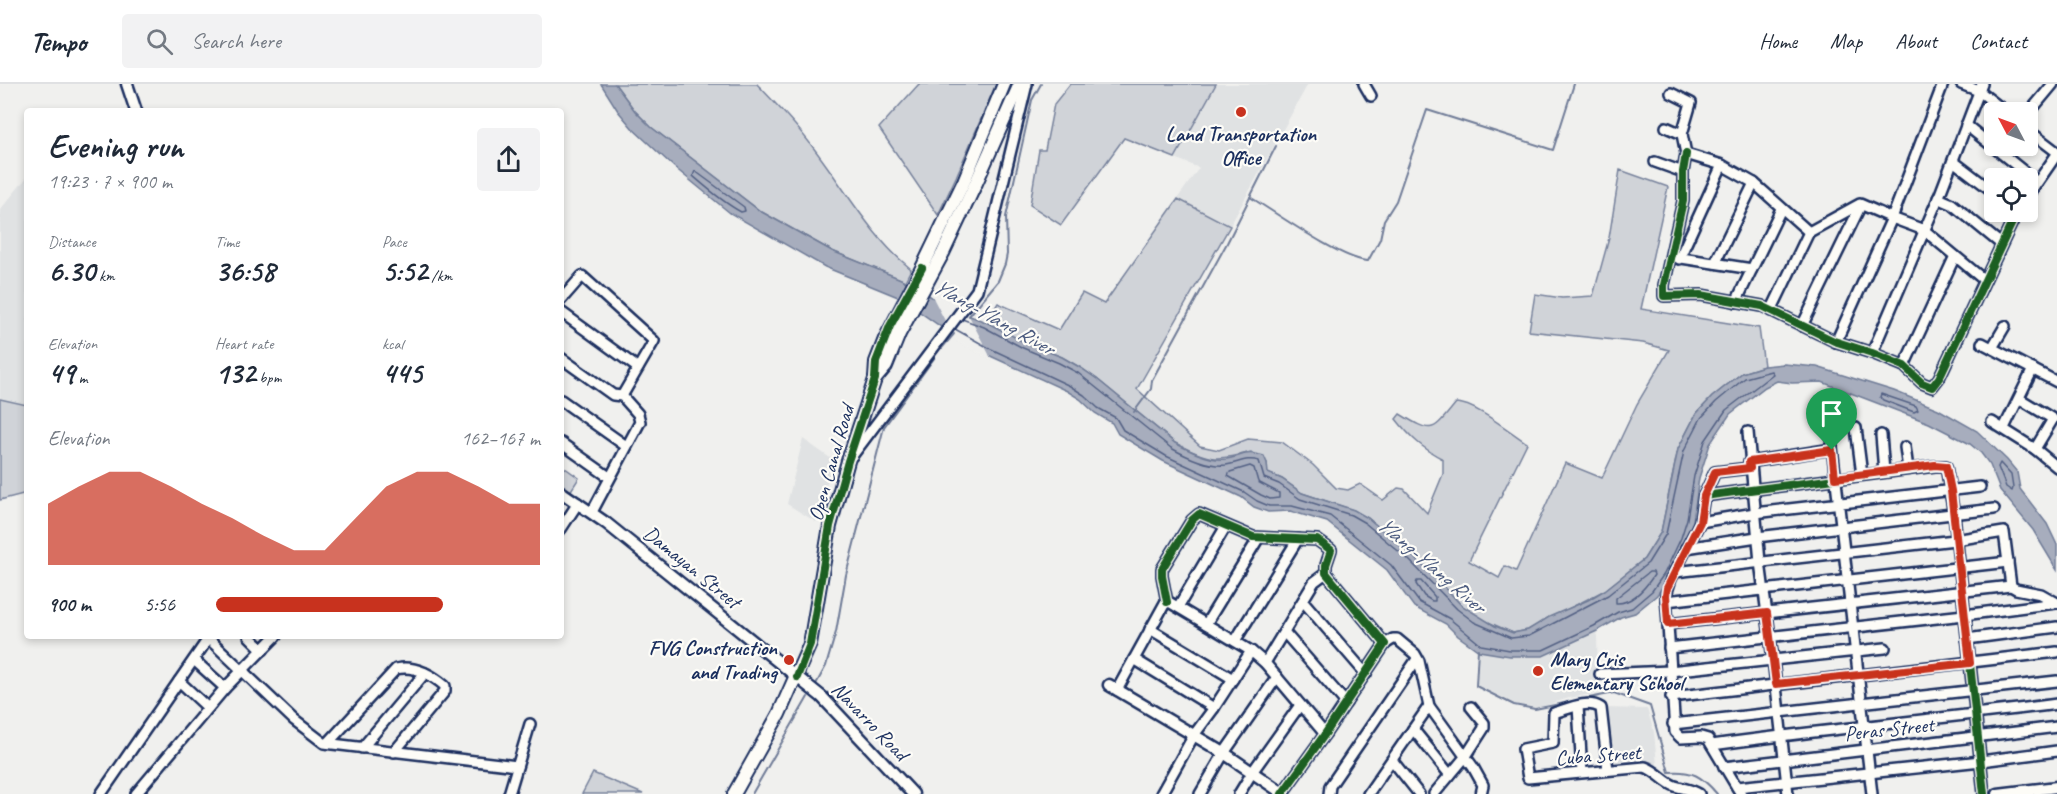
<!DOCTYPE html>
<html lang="en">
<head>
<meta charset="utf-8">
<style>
  body { margin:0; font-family:Caveat,sans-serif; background:#f2f2f3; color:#1f2937; height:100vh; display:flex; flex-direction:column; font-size:22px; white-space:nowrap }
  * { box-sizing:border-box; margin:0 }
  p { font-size:20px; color:#747a83 }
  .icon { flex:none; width:33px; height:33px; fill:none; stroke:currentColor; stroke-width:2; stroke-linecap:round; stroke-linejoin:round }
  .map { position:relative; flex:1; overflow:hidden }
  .panel { position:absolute; left:24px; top:24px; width:540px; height:531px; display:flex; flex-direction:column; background:#fff; border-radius:6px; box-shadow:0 3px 9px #0003 }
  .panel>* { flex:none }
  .needle { width:39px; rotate:311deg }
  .tools { position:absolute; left:1984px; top:18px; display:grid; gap:12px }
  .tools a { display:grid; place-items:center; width:54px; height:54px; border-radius:6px; background:#fff; box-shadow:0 3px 9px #0003; font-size:30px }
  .pin { position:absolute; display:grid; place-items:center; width:51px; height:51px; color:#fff; margin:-62px -26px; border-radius:50% 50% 50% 0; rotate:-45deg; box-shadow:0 0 6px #0007 }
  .pin .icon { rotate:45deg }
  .round { display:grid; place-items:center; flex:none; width:63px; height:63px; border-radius:6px; background:#f2f2f3 }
  .headline { display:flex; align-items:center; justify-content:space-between; height:102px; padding:0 24px }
  h1 { font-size:33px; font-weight:600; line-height:45px }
  .stats { display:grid; grid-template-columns:repeat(3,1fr); gap:9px; height:102px; padding:6px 24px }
  .stats div { display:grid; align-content:center }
  .stats b { font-size:30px; font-weight:600 }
  .stats small { font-size:16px; font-weight:400 }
  .stats p { font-size:16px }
  .chart { height:168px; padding:12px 24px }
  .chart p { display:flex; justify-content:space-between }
  .chart svg { width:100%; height:108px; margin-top:6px; fill:#c8321e; opacity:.7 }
  ul { padding:0 24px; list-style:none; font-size:20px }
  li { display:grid; grid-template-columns:96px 72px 1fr; align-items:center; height:45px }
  li i { height:15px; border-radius:8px; background:#c8321e }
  header { display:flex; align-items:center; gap:36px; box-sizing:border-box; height:84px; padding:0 30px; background:#fff; border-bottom:2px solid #e0e1e3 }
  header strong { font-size:28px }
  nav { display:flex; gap:33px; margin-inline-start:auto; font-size:21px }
  .search { width:420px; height:54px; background:#f2f2f3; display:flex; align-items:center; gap:15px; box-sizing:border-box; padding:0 21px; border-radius:6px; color:#747a83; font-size:22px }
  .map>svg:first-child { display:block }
  .built { fill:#e0e2e3 }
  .green { fill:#d0d3d8; stroke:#76819b; stroke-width:1.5 }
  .water { fill:#a7adbd; stroke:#6f7b97; stroke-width:1.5 }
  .pier { fill:#f0f0ee }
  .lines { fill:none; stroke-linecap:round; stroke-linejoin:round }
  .shore { stroke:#536184; stroke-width:1.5 }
  .stream { stroke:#6f7b97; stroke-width:2 }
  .minor-casing { stroke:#1b2f5e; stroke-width:14 }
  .tertiary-casing { stroke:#1b2f5e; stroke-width:15 }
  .secondary-casing { stroke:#1b2f5e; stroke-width:16 }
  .minor { stroke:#fdfcf7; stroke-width:9 }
  .tertiary { stroke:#fdfcf7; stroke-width:10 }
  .secondary { stroke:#fdfcf7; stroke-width:12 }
  .cycleway-casing { stroke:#fdfcf7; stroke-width:11 }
  .cycleway { stroke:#1b5e20; stroke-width:8 }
  .route-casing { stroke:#fff; stroke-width:12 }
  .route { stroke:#c8321e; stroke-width:8 }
  .poi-dot { fill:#c8321e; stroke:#fdfcf7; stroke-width:2 }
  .labels { text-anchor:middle; stroke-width:4.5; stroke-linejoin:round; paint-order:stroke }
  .poi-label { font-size:21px; font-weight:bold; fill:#1b2f5e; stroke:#fdfcf7 }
  .street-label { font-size:21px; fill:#1b2f5e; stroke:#fdfcf7 }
  .water-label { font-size:22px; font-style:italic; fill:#4c5b7f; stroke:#fdfcf7 }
</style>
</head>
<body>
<header>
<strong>Tempo</strong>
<div class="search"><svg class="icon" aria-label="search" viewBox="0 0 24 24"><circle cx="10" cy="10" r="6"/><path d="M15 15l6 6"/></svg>Search here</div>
<nav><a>Home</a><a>Map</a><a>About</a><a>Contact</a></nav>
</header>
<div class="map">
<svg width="2057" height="710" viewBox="0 0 2057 710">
  <rect width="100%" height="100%" fill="#f0f0ee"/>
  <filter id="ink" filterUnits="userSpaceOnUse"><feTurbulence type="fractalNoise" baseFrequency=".0167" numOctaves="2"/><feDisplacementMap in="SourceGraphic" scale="12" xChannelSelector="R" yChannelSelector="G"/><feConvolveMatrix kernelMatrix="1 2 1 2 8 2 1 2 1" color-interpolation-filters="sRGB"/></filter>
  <g filter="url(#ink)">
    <!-- built -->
    <g class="built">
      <polygon points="1216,0 1308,0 1230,142 1137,305 1123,192 1199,84 1175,74"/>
      <polygon points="27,93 27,396 0,379 0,126"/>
      <polygon points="803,355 833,376 816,438 787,420"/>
      <polygon points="1597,547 1598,609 1569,614 1538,624 1515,620 1477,601 1479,567 1510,572 1543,572"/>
      <polygon points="1604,624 1647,625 1654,648 1657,681 1611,684"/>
    </g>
    <!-- green -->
    <g class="green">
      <path d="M615 0H757C776 20 796 40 812 62 844 103 870 152 911 185L905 197 832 167 760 127 651 43 635 27Z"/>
      <polygon points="919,0 996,0 956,93 938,131 879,44"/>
      <polygon points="1070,0 1216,0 1175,74 1124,54 1061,141 1030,121 1039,66 1045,66 1054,20"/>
      <path d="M1620 86 1668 103 1641 225 1759 244 1764 282 1742 289 1712 313 1696 330 1678 365 1661 448 1644 475 1605 506 1528 546 1513 549 1477 533 1461 521 1430 487 1368 434 1353 426 1302 409 1282 395 1267 389V379L1251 368C1216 378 1207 376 1175 359L1097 295 1081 284 1062 273 1026 259 986 238 998 219 1059 246 1082 209 1104 220 1178 115 1230 142 1137 305 1200 362 1219 366 1248 355 1282 358 1313 381 1336 404 1348 406 1360 400 1383 416 1398 404 1404 405 1427 429 1443 390V375C1423 365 1410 353 1396 335L1400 330C1434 351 1432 348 1456 319 1475 319 1510 348 1527 359L1469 477 1499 494 1505 482 1516 487 1565 379 1602 394 1637 320 1669 266 1643 259 1529 247 1535 210 1562 214 1593 212 1609 154Z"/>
      <polygon points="0,315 27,321 27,409 0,416"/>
      <polygon points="561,381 579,394 570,408 561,403"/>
      <polygon points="593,689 643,710 582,710"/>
    </g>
    <!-- water -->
    <path class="water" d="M601 0H615L635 27 651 43 760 127 832 167 901 195 954 226 986 238 1026 259 1062 273 1081 284 1097 295 1175 359C1190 367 1209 377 1226 375 1244 372 1245 366 1264 372L1267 379 1268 389 1282 395 1302 409 1354 426 1368 434 1430 487 1461 521 1495 542 1513 549 1528 546 1549 533 1588 516 1605 506 1644 475 1661 448 1678 365 1696 330 1712 313 1742 289 1764 282 1784 280 1817 283 1894 307 1938 325 1977 347 2007 376 2017 388 2020 405 2047 440 2057 461V486L2033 446 2000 406 1990 381 1981 369 1970 360 1929 339 1822 298 1792 299 1777 297 1765 303 1730 330 1710 360 1699 394 1693 437 1687 456 1669 493 1657 511 1635 529 1621 533 1597 547 1543 572H1510L1479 567 1458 552 1446 540 1414 523 1387 486 1327 438 1290 427 1268 428 1254 423 1241 413 1163 377 1118 350 1112 339 1095 329 1080 315 1067 307 986 270 960 256 898 213 825 183 730 129 674 83 633 45 618 27Z"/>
    <!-- pier -->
    <polygon class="pier" points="930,208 955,223 967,228 992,276 955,256"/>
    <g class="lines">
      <!-- shore -->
      <g class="shore">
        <path d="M695 87 744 123 745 127 741 128C724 119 708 105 693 92Z"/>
        <path d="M955 245 989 264 1070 302 1084 311 1098 324 1116 334 1123 346 1166 372 1244 408 1257 417 1269 422H1292L1330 432 1391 481 1419 518 1450 535 1481 561 1510 566H1543L1594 542 1618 528 1632 524 1652 507 1664 490 1681 454 1687 435 1694 392 1705 357 1726 326 1773 290 1771 287 1745 294 1716 318 1701 334 1684 367 1666 450 1648 479 1608 511 1529 552 1511 554 1474 538 1457 525 1409 476 1365 439 1351 431 1300 415 1279 400 1264 394 1259 377C1247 373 1239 379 1226 381 1208 383 1187 373 1171 364L1078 289 1059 279 1023 264 984 243 962 235"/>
        <polygon points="1881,310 1916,322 1918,326 1914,328 1883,316 1880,313"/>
        <polygon points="2000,379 2011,391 2013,404 2012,407 2006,403 1998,383"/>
        <polygon points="1250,382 1254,384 1258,398 1279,409 1279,414 1270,415 1261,411 1228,392 1230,388"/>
        <path d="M1649 488H1653L1654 491C1646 503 1632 520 1616 519V514Z"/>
        <polygon points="1417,497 1421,497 1435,513 1435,517 1432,517 1424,512 1416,500"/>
      </g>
      <!-- stream -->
      <g class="stream">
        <path d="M1250 113C1276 129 1342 176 1368 177L1380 155 1384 136 1396 117 1427 26 1553 66 1574 0"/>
        <polyline points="969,232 998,197 1005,180 1007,170 1006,133 1032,16 1041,0"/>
        <polyline points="942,264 954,250"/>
        <polyline points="1134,328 1151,305 1152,296 1227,159 1276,62"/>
        <path d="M1478 565 1476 602 1514 621 1535 625 1614 609 1650 622 1669 688C1692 686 1702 692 1717 710"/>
        <polyline points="815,602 826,582 836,548 846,491 884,343 935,273"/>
        <polyline points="752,710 808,613"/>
      </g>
      <defs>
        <g id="minor">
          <polyline points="1364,0 1371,12"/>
          <polyline points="1961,0 1979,7 2006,28"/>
          <polyline points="1671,9 1691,19 1682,50 1686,70 1722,81 1754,99 1809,148 1860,120 1892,134 1943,0"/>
          <polyline points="2028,30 2053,0"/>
          <polyline points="1966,41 2037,98"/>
          <polyline points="1666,43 1682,50"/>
          <polyline points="2028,46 2057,68"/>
          <polyline points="1686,70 1683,88 1683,117 1664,201 1664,212 1701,211 1762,222 1834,257 1872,269 1904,282 1922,299 1932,303 1939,294 2017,128"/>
          <polyline points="1953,77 1995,109"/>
          <polyline points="1655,78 1683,88"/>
          <polyline points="2028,112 2057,70"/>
          <polyline points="1938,114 1952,120 2001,160"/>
          <polyline points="1675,173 1752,185"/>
          <polyline points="1679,175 1722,81"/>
          <polyline points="1715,179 1754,99"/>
          <polyline points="561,216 582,192 654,257 622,312"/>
          <polyline points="1736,218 1781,125"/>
          <polyline points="1771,227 1809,148"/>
          <polyline points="561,228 638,284"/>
          <polyline points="1802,242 1861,121"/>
          <polyline points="1836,258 1892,134 1924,146 1984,196"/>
          <polyline points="1982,259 2057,298"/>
          <polyline points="1992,264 2005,242"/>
          <polyline points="1872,269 1940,110 1982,0"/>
          <polyline points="561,274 613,311 622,312 638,330 640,338 592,428"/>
          <polyline points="1904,282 1955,172"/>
          <polyline points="2020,315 2053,335 2035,365"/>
          <polyline points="561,316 626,362"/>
          <polyline points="1828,328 1872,710"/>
          <polyline points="1992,338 2035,365 2057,383"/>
          <polyline points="1856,344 1862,391"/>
          <polyline points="2004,344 2033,285"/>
          <polyline points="1748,348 1760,478 1773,575 1788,710"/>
          <polyline points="1881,351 1884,388"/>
          <polyline points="561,359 609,393"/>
          <polyline points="1905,363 1908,385"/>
          <polyline points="852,372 977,206 1027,0"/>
          <polyline points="1749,378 1832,365"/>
          <polyline points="1704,412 1935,382 1946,382 1954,431 1984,710"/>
          <polyline points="1700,438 1755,429 1980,403"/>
          <polyline points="561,445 578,419"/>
          <polyline points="1686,464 1757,453 1994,425"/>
          <polyline points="1675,488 1955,456 2004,448 2011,502 2016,505 2041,510 2057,519"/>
          <polyline points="1303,517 1366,590"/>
          <polyline points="1666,517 2008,478"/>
          <polyline points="1167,518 1162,492 1162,485 1192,436 1199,430 1253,453 1317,456 1331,466 1326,481 1326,489 1385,560 1325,650 1282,710"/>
          <polyline points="1178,523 1226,442"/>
          <polyline points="1206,540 1258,455"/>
          <polyline points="1668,540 2011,502"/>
          <polyline points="1150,545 1233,595"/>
          <polyline points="1284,548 1346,619"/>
          <polyline points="249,552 263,566"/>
          <polyline points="208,554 294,636 324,659 517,682"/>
          <polyline points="1967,555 2057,543"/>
          <polyline points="1235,557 1298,455"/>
          <polyline points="1385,560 1393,555 1397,555 1415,570 1419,577 1429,622 1473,683 1483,701 1481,710"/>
          <polyline points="1669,564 1964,531 2056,519"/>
          <polyline points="1251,567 1265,579 1325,650"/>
          <polyline points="1134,575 1214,624"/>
          <polyline points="194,576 225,604"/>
          <polyline points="1265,579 1314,498 1326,489"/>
          <polyline points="1600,590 1670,587 1885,564"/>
          <polyline points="179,597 208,624"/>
          <polyline points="1117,606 1165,519 1169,518 1251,567 1214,624 1194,651 1161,710"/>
          <polyline points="1671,613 2057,568"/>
          <polyline points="1578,622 1582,688"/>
          <polyline points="1673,640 2057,597"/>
          <polyline points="1413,645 1450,691"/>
          <path d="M328 659 396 585C414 581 432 591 445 602V607L394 668"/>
          <path d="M1712 661C1827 645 1942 635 2057 620"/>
          <polyline points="362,664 425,589"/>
          <polyline points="1392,676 1419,710"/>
          <polyline points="1724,683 2057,643"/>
          <path d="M1608 686 1601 624C1587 615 1568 625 1554 629L1553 659 1523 665 1528 694 1645 683C1657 687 1664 698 1675 702 1684 705 1691 705 1699 710"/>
          <polyline points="1737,703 1981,677 2057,667"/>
          <polyline points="101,710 210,552"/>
          <polyline points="136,710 225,604 276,552"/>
          <polyline points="509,710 530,640"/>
          <polyline points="1200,710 1224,669 1277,593"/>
          <polyline points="1239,710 1253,687 1300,621"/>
          <polyline points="1329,710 1330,702 1417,575"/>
          <polyline points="1368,710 1429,622"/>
          <polyline points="1434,710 1466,672 1484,644 1484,639 1471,623"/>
          <polyline points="1741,710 1708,655 1701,653 1681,654 1675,648 1666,511 1671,495 1700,438 1704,412 1715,388 1750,384"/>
        </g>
        <g id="tertiary">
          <polyline points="127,0 136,27"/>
          <polyline points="561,408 606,439 822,613 913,710"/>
          <polyline points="1109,601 1224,669 1284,710"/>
          <polyline points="1998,710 2057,703"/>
        </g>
        <g id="secondary">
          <polyline points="875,295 886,282 899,250 943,169 976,99 1020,0"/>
          <polyline points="734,710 779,630 810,560 830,442 848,377 875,295 876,278 885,255 922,184 964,97 1004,0"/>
        </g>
      </defs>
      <!-- minor casing -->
      <use href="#minor" class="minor-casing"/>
      <!-- tertiary casing -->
      <use href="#tertiary" class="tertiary-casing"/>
      <!-- secondary casing -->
      <use href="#secondary" class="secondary-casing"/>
      <!-- minor -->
      <use href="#minor" class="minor"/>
      <!-- tertiary -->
      <use href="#tertiary" class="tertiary"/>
      <!-- secondary -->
      <use href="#secondary" class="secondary"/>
      <defs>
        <g id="cycleway">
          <polyline points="1686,70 1683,88 1683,117 1664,201 1664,212 1701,211 1762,222 1834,257 1872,269 1904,282 1922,299 1932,303 1939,294 2017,128"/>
          <polyline points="1704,412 1935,382 1946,382 1954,431 1984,710"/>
          <polyline points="1167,518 1162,492 1162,485 1192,436 1199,430 1253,453 1317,456 1331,466 1326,481 1326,489 1385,560 1325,650 1282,710"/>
          <polyline points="797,593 810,560 830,442 848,377 875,295 876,278 890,242 922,184"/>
        </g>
      </defs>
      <!-- cycleway casing -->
      <use href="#cycleway" class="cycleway-casing"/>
      <!-- cycleway -->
      <use href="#cycleway" class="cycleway"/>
    </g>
  </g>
  <g class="lines" filter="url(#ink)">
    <defs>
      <polygon id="route" points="1832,366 1835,394 1935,381 1946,382 1951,407 1970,579 1776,600 1767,529 1668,540 1666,511 1667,504 1700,438 1704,412 1715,388 1750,384 1749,378"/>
    </defs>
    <!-- route casing -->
    <use href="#route" class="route-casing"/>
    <!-- route -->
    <use href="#route" class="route"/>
  </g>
  <!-- markers -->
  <g class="poi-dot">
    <circle cx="1241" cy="28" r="6"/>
    <circle cx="789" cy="576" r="6"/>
    <circle cx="1538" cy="587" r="6"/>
  </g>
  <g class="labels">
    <!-- poi labels -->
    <g class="poi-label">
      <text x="1241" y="57">Land Transportation<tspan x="1241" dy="24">Office</tspan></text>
      <text x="777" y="571" text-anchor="end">FVG Construction<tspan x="777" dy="24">and Trading</tspan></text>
      <text x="1550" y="582" text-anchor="start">Mary Cris<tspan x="1550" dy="24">Elementary School</tspan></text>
    </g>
    <!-- street labels -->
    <g class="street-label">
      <text transform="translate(831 379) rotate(-74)" y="7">Open Canal Road</text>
      <text transform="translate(692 483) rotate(39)" y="7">Damayan Street</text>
      <text transform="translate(870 637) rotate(46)" y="7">Navarro Road</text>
      <text transform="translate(1889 645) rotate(-6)" y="7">Peras Street</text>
      <text transform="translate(1598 671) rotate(-4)" y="7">Cuba Street</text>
    </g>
    <!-- water labels -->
    <g class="water-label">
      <text transform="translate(994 232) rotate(29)" y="8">Ylang-Ylang River</text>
      <text transform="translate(1432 480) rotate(41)" y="8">Ylang-Ylang River</text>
    </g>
  </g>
</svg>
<div class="tools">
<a><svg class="needle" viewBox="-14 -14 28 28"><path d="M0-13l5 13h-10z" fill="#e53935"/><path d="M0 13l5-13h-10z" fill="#747a83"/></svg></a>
<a><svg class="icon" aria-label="locate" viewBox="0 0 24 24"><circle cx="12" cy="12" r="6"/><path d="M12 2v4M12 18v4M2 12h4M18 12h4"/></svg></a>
</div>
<div class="pin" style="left:1832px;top:366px;background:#1e9e55"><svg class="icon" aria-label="arrive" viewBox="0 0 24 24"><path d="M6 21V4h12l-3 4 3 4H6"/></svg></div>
<section class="panel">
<div class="headline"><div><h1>Evening run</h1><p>19:23 · 7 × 900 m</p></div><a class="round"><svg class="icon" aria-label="share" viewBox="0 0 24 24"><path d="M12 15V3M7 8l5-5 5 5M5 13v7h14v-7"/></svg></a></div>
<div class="stats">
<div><p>Distance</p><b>6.30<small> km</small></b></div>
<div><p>Time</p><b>36:58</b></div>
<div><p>Pace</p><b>5:52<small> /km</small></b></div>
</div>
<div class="stats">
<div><p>Elevation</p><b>49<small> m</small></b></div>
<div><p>Heart rate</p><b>132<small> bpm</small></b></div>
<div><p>kcal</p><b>445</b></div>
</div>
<div class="chart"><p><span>Elevation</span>162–167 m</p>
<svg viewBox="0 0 160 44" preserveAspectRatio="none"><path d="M0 44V19L10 12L20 6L30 6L40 12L50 19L60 25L70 32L80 38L90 38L100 25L110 12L120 6L130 6L140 12L150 19L160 19V44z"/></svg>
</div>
<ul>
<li><b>900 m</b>5:56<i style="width:70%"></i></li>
</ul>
</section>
</div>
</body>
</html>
